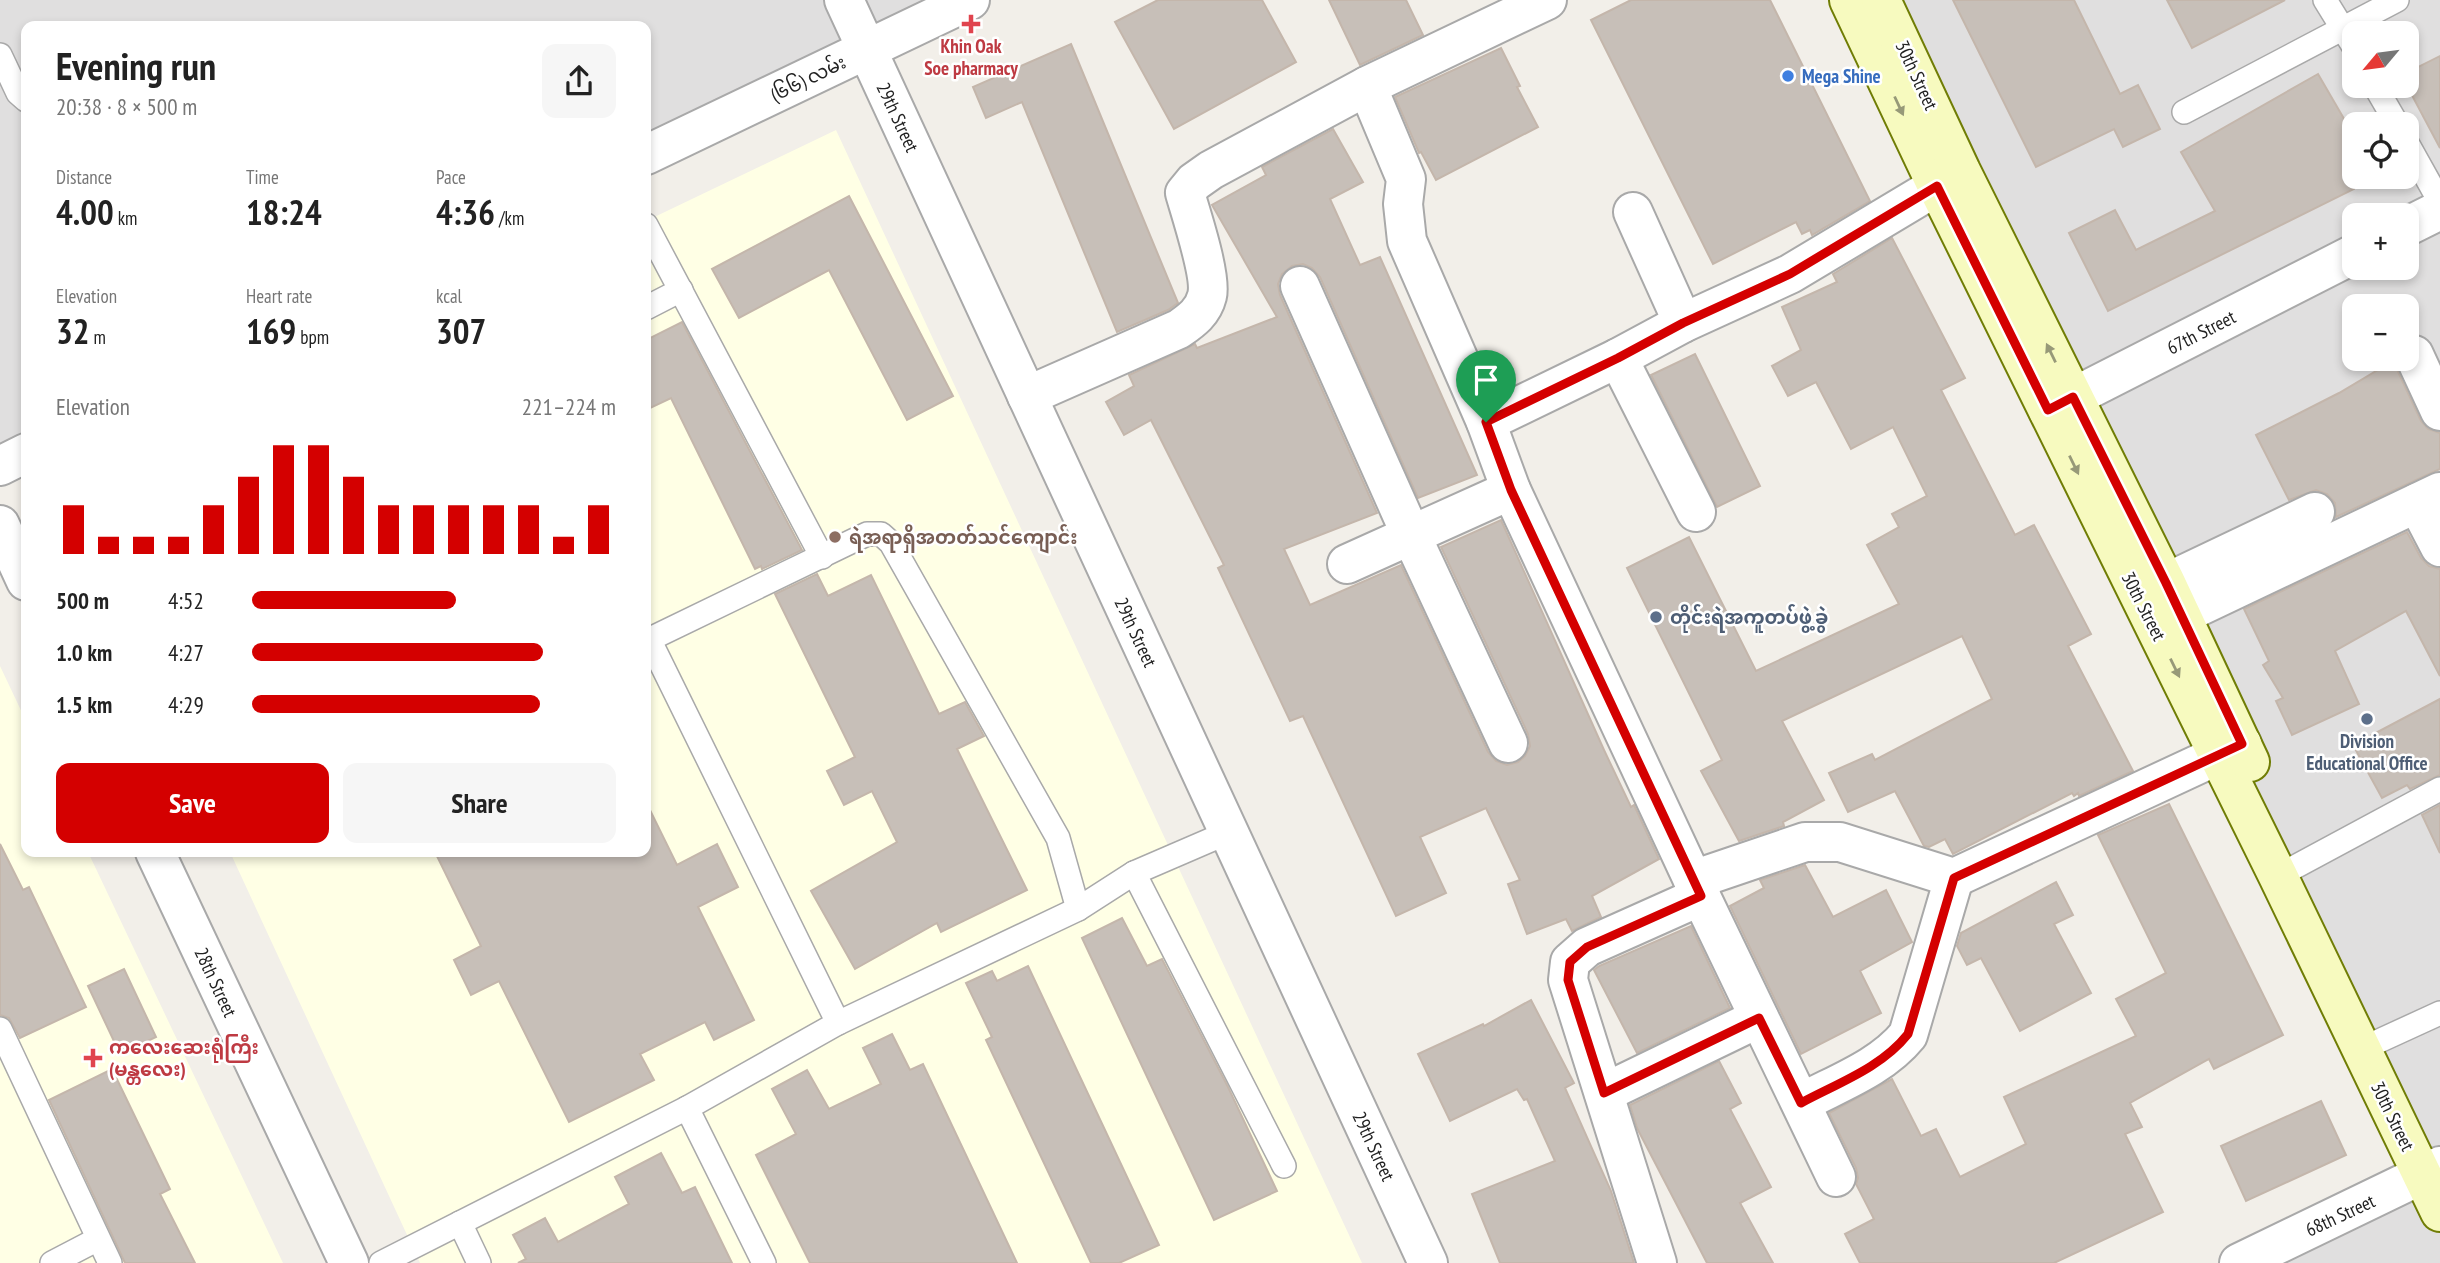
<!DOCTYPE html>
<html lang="en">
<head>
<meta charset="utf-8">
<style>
  body { margin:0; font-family:"PT Sans Narrow","Noto Sans Myanmar",sans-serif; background:#f6f6f6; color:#222; height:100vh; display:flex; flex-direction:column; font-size:26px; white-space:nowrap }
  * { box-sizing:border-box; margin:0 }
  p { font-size:23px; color:#767676 }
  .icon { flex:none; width:38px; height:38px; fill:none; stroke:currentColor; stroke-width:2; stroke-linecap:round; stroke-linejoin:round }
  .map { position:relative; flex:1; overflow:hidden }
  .drawer { position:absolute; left:21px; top:21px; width:630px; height:836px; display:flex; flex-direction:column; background:#fff; border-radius:14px; box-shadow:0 4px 10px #0003 }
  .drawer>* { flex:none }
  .needle { width:46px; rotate:241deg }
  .fabs { position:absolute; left:2342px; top:21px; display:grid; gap:14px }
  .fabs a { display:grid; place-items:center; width:77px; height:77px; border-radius:14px; background:#fff; box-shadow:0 4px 10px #0003; font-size:35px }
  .pin { position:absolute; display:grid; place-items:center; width:60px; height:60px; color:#fff; margin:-72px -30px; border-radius:50% 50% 50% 0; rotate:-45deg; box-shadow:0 0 7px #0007 }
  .pin .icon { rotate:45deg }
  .round { display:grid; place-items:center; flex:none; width:74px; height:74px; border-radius:14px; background:#f6f6f6 }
  .summary { display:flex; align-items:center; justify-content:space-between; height:119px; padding:0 35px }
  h1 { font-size:38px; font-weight:600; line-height:52px }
  .metrics { display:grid; grid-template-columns:repeat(3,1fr); gap:10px; height:119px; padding:7px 35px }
  .metrics div { display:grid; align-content:center }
  .metrics b { font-size:35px; font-weight:600 }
  .metrics small { font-size:19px; font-weight:400 }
  .metrics p { font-size:19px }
  .chart { height:196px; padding:14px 35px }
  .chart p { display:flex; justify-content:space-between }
  .chart svg { width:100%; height:126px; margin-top:7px; stroke:#d40000; stroke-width:6 }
  .primary-button { display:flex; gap:14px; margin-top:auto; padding:14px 35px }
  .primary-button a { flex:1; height:80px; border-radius:14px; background:#d40000; color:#fff; font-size:28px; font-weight:600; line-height:80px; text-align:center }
  .primary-button a+a { background:#f6f6f6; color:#222 }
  ul { padding:0 35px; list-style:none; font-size:23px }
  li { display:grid; grid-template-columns:112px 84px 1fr; align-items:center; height:52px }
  li i { height:18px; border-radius:9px; background:#d40000 }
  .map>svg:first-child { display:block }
  .residential { fill:#e0dfdf; fill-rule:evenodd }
  .education { fill:#ffffe5 }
  .building { fill:#c7bfb8; stroke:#c4b6ab; stroke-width:2 }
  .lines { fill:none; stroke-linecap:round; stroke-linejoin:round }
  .service-casing { stroke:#a9a9a9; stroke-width:26 }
  .minor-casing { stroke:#a9a9a9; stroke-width:42 }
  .tertiary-casing { stroke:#a9a9a9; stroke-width:42 }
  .secondary-casing { stroke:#707d05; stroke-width:42 }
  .service { stroke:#fff; stroke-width:23 }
  .minor { stroke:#fff; stroke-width:38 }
  .tertiary { stroke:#fff; stroke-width:38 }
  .secondary { stroke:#f7fabf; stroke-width:38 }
  .oneway { fill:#979978 }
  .route-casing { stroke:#fff; stroke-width:14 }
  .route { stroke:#d40000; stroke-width:9 }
  .health-dot { fill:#e0444e; stroke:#fff; stroke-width:2.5 }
  .shop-dot { fill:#3f7fe0; stroke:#fff; stroke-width:2.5 }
  .education-dot { fill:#8d6e63; stroke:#fff; stroke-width:2.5 }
  .service-dot { fill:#5c6f8a; stroke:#fff; stroke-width:2.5 }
  .labels { text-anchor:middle; stroke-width:5; stroke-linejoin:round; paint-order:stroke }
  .health-label { font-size:19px; font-weight:bold; fill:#be3a42; stroke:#fff }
  .street-label { font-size:19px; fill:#222; stroke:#fff }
  .shop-label { font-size:19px; font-weight:bold; fill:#366cbe; stroke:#fff; text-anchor:start }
  .education-label { font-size:19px; font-weight:bold; fill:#785e54; stroke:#fff; text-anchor:start }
  .service-label { font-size:19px; font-weight:bold; fill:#4e5e75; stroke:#fff; text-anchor:start }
</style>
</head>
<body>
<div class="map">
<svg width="2440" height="1263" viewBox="0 0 2440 1263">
  <rect width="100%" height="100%" fill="#f2efe9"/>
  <!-- residential -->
  <g class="residential">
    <polygon points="0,0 984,0 646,161 646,26 26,26 26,455 0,468"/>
    <path d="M1847 0H2440V1263H2270L2414 1195ZM2354 33H2406V86H2354ZM2354 124H2406V177H2354ZM2354 215H2406V268H2354ZM2354 306H2406V359H2354Z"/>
  </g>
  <!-- education -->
  <g class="education">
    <polygon points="836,130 1362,1263 420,1263 230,852 646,852 646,221"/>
    <polygon points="0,666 26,721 26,852 88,852 283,1263 0,1263"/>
  </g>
  <!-- building -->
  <g class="building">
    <polygon points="1158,0 1262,0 1296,62 1174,129 1115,22"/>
    <polygon points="1329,0 1406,0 1423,35 1360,65"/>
    <polygon points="1631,0 1770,0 1870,201 1812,235 1810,230 1802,234 1796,222 1713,264 1591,20"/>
    <polygon points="1953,0 2074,0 2120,94 2138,85 2160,129 2123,147 2114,129 2036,167"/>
    <polygon points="2167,0 2285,0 2192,48"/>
    <polygon points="1071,44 1178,303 1168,310 1117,332 1022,102 986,118 973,87"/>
    <polygon points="1501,48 1520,86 1517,87 1538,127 1436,180 1421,152 1419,153 1395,97"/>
    <polygon points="2440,56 2440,148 2406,84 2406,73"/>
    <polygon points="2318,74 2354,136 2354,189 2108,311 2069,233 2115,210 2136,250 2215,211 2181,152"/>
    <polygon points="1333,129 1363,182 1330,199 1360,265 1380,257 1477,475 1418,498 1320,277 1312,268 1303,264 1292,266 1282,274 1278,284 1280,295 1377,513 1284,549 1310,605 1401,565 1488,752 1496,761 1507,765 1518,762 1525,756 1530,746 1528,734 1441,547 1501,520 1604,750 1631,807 1634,805 1659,859 1592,896 1601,917 1572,931 1566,919 1527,934 1508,884 1520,880 1486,808 1420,837 1446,893 1396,916 1303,716 1290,721 1218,568 1224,565 1151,420 1124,435 1106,402 1134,386 1129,375 1195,344 1197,348 1277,317 1212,205 1266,175 1262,167"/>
    <polygon points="849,196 953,396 907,420 829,270 739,318 712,269"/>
    <polygon points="1892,238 1965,378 1941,390 2015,535 2034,525 2091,634 2068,646 2133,771 2079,796 2078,793 2074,796 2072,793 1953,854 1945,839 1929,847 1924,846 1895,791 1848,812 1829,773 1872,754 1875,760 1992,699 1962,636 1782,721 1824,800 1783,822 1784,826 1739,841 1701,771 1722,760 1627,568 1689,537 1756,671 1899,604 1867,545 1899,527 1892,514 1927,496 1893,427 1851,449 1816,382 1788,396 1772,366 1801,350 1782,307 1837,282 1833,274"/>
    <polygon points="682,322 802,550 762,569 761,566 755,569 671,398 646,410 646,340"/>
    <polygon points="1695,354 1760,486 1717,507 1651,375"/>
    <polygon points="2393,361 2421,421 2428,429 2440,433 2440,469 2336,517 2335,503 2327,494 2316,490 2289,500 2256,435 2339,393"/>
    <polygon points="2407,532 2421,558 2429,566 2440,569 2440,676 2406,611 2335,651 2359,704 2292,735 2276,701 2283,698 2263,665 2269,661 2244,609"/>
    <polygon points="817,574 828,596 871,575 939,714 965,702 984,736 957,749 1027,890 941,932 937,923 855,969 811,891 897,842 872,791 844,805 827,771 855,757 775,594"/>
    <polygon points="2440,699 2440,775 2410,789 2407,785 2382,798 2353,745"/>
    <polygon points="646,802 677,865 717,844 738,887 698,907 754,1020 714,1040 705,1022 640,1054 654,1080 569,1122 499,981 471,995 454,960 481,946 435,852 646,852"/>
    <polygon points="2169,804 2283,1035 2214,1069 2209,1059 2130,1103 2142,1127 2125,1134 2163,1212 2054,1263 1860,1263 1845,1234 1874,1219 1856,1184 1858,1178 1856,1168 1829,1113 1892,1079 1921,1136 1936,1129 1960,1177 2026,1144 2004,1097 2136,1036 2116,999 2166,973 2098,835"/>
    <polygon points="2440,805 2440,853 2422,815"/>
    <polygon points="0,844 23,890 29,887 86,1007 20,1038 9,1018 0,1015"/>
    <polygon points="1805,865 1833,917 1886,890 1912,942 1860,971 1881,1013 1801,1054 1730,906 1764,888 1760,880"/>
    <polygon points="2056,882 2073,915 2054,924 2091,993 2020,1031 1981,958 1967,965 1957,946 1961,933"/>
    <polygon points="1122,918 1147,966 1162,959 1228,1087 1277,1191 1214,1220 1082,938"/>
    <polygon points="1691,926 1730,1008 1637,1053 1594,970 1599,966"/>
    <polygon points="1028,966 1159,1245 1119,1263 1091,1263 986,1040 992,1037 966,983 992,971 997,981"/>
    <polygon points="124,969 156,1037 120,1054 88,986"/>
    <polygon points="1531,1000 1574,1083 1565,1088 1611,1191 1634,1263 1500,1263 1472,1194 1555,1161 1527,1099 1524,1100 1517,1089 1450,1121 1418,1054 1483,1024 1484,1026"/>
    <polygon points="892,1034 910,1070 923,1064 1017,1263 810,1263 756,1155 796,1134 772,1089 807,1070 829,1109 881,1084 863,1048"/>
    <polygon points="1719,1061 1741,1103 1730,1109 1771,1187 1740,1203 1773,1263 1707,1263 1637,1128 1630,1105"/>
    <polygon points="112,1069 170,1189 160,1194 195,1263 125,1263 49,1100"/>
    <polygon points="2321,1101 2346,1155 2246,1201 2221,1146"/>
    <polygon points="661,1153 682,1193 695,1187 732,1263 518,1263 526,1259 513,1235 545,1218 558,1242 629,1204 615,1177"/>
  </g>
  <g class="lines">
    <defs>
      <g id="service">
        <polyline points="2325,0 2354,47"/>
        <polyline points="0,55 18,93 26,100"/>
        <polyline points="2375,86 2397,124"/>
        <polyline points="2184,112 2397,0"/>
        <polyline points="2406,141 2440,202"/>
        <polyline points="646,225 822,557"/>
        <polyline points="646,308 681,290"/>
        <polyline points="649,639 838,1023"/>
        <polyline points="646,641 867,534 881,534 891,543 1058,838 1078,909"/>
        <polyline points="1134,873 1284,1166"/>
        <polyline points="2278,876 2440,789"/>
        <polyline points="0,1029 110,1263"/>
        <polyline points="2379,1041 2440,1013"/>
        <polyline points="687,1108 764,1263"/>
        <polyline points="460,1223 479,1263"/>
        <polyline points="52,1263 98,1239"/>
        <polyline points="381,1263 687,1108 838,1023 1078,909 1134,873 1229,832"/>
      </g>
      <g id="minor">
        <polyline points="844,0 1428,1263"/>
        <polyline points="1367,86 1406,179 1403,204 1407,241 1486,422 1511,490 1693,880 1836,1177"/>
        <polyline points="1633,212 1683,323"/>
        <polyline points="2406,227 2440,210"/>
        <polyline points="1300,286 1411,535 1508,743"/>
        <polyline points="2414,355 2440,411"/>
        <polyline points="1618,358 1696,512"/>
        <path d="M1027 396 1179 329C1192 320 1203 312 1207 296 1212 277 1191 214 1185 193L1194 182 1211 170 1367 86 1547 0"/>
        <polyline points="2048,410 2354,254"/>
        <polyline points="1486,422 1618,358 1683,323 1790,274 1937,186"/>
        <polyline points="2417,503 2440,547"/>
        <polyline points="0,525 26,581"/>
        <polyline points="1347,564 1511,490"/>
        <polyline points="2166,583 2315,512"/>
        <polyline points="2181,615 2440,492"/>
        <polyline points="155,852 349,1263"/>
        <polyline points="1693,880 1805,842 1840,842 1954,878 2242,744"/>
        <polyline points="1604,1093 1759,1018"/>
        <path d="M1801 1103C1838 1083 1881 1068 1908 1035L1954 878"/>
        <polyline points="1657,1263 1568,980 1570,962 1587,947 1701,896"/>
        <polyline points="2239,1263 2440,1166"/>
      </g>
      <g id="tertiary">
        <polyline points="646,155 970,0"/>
        <polyline points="0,466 26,453"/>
      </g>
      <g id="secondary">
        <polyline points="1849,0 1937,186 2278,876 2440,1212"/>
        <polyline points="1881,0 1961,171 2166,583 2250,762"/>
      </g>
    </defs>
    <!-- service casing -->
    <use href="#service" class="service-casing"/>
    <!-- minor casing -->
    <use href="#minor" class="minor-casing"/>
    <!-- tertiary casing -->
    <use href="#tertiary" class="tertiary-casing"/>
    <!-- secondary casing -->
    <use href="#secondary" class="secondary-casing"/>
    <!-- service -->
    <use href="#service" class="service"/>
    <!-- minor -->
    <use href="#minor" class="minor"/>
    <!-- tertiary -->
    <use href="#tertiary" class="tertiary"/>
    <!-- secondary -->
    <use href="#secondary" class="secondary"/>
  </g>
  <!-- one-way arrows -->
  <defs><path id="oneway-solid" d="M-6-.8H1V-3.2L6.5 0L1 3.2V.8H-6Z" transform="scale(1.75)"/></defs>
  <g class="oneway">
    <use href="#oneway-solid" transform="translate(1899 106) rotate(65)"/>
    <use href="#oneway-solid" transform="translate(2051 353) rotate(-116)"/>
    <use href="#oneway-solid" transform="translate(2074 465) rotate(64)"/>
    <use href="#oneway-solid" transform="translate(2175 668) rotate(64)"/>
  </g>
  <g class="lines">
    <defs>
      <path id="route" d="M1937 186 2048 410 2073 397 2166 583 2242 744 1954 878 1908 1034C1881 1068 1838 1083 1801 1103L1759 1018 1604 1093 1568 980 1570 962 1587 947 1701 896 1511 490 1486 422 1618 358 1683 323 1790 274Z"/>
    </defs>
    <!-- route casing -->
    <use href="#route" class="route-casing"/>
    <!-- route -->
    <use href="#route" class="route"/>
  </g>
  <!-- markers -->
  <g class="health-dot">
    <path d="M967.5 13.5h7v7h7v7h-7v7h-7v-7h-7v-7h7z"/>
    <path d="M89.5 1047.5h7v7h7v7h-7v7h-7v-7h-7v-7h7z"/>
  </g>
  <circle class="shop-dot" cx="1788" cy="76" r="7"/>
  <circle class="education-dot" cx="835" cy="537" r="7"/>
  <g class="service-dot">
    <circle cx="1656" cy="617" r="7"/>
    <circle cx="2367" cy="719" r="7"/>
  </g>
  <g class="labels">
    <!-- health labels -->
    <g class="health-label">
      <text x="971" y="53">Khin Oak<tspan x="971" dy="22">Soe pharmacy</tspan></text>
      <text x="109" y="1054" text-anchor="start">ကလေးဆေးရုံကြီး<tspan x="109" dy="22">(မန္တလေး)</tspan></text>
    </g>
    <!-- street labels -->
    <g class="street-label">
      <text transform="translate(1917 75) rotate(65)" y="7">30th Street</text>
      <text transform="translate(808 78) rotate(-26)" y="7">(၆၆) လမ်း</text>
      <text transform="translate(898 117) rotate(65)" y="7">29th Street</text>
      <text transform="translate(2201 332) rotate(-27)" y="7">67th Street</text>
      <text transform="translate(2144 606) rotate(63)" y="7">30th Street</text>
      <text transform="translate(1136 632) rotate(65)" y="7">29th Street</text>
      <text transform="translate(216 982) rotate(65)" y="7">28th Street</text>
      <text transform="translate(2393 1116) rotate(64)" y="7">30th Street</text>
      <text transform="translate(1374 1146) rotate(65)" y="7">29th Street</text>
      <text transform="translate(2340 1215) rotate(-25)" y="7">68th Street</text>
    </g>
    <!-- shop labels -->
    <g class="shop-label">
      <text x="1802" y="83">Mega Shine</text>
    </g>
    <!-- education labels -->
    <g class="education-label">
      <text x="849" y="544">ရဲအရာရှိအတတ်သင်ကျောင်း</text>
    </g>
    <!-- service labels -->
    <g class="service-label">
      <text x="1670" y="624">တိုင်းရဲအကူတပ်ဖွဲ့ခွဲ</text>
      <text x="2367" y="748" text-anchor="middle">Division<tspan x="2367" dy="22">Educational Office</tspan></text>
    </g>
  </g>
</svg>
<div class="fabs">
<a><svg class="needle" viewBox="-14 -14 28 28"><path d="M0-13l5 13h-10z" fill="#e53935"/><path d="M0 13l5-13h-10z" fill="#767676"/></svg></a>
<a><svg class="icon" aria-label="locate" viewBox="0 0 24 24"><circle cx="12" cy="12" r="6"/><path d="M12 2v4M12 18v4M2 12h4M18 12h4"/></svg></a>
<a>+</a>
<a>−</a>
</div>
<div class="pin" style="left:1486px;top:422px;background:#1e9e55"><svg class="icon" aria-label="arrive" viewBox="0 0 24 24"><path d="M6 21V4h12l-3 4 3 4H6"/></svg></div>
<section class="drawer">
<div class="summary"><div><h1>Evening run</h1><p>20:38 · 8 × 500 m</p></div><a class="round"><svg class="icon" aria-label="share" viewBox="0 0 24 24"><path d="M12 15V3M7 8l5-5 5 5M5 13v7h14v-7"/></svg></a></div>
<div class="metrics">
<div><p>Distance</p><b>4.00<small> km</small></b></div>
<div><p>Time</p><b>18:24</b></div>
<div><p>Pace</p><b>4:36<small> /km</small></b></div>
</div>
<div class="metrics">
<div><p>Elevation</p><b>32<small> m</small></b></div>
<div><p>Heart rate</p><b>169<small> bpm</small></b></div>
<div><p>kcal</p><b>307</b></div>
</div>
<div class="chart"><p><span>Elevation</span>221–224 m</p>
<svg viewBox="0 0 160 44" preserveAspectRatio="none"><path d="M5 44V27M15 44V38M25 44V38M35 44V38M45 44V27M55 44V17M65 44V6M75 44V6M85 44V17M95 44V27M105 44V27M115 44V27M125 44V27M135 44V27M145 44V38M155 44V27"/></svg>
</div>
<ul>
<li><b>500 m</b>4:52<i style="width:56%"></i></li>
<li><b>1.0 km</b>4:27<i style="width:80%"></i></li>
<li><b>1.5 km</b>4:29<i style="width:79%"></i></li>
</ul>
<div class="primary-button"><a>Save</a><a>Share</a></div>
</section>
</div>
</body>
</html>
